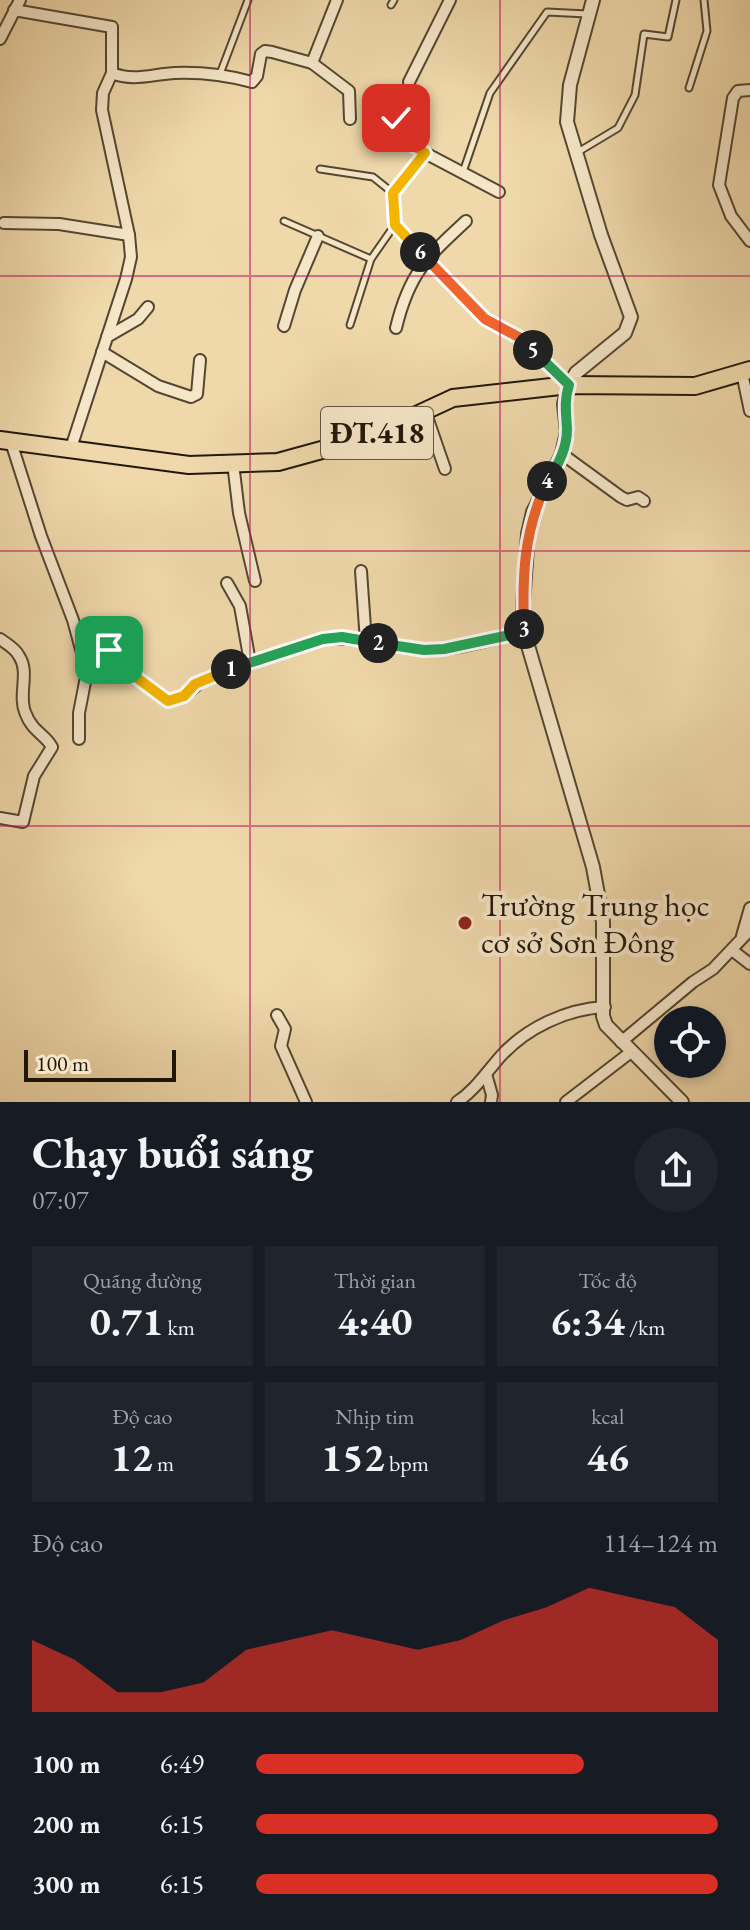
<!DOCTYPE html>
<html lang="vi">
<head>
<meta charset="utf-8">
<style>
  body { margin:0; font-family:"EB Garamond",serif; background:#20242c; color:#f1f3f6; height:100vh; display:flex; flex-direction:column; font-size:30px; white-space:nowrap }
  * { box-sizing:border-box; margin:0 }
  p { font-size:26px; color:#9ea1a6 }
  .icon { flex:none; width:44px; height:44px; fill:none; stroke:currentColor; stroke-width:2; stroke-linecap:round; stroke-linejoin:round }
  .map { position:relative; height:1102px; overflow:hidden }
  .side { display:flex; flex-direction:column; background:#171b24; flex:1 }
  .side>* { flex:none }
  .fabs { position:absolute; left:654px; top:1006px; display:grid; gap:16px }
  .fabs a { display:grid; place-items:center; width:72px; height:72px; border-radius:50%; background:#171b24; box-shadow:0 4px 12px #0003; font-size:40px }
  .scale { position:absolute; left:24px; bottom:20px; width:152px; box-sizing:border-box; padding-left:8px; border:4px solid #211709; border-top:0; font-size:22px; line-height:28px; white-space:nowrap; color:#211709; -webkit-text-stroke:6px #f5e6c8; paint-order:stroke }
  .pin { position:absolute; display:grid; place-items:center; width:68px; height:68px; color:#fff; margin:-34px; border-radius:16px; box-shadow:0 4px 12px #0006 }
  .km { position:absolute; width:40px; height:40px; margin:-20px; border-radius:50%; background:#222; color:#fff; font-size:22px; line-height:40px; text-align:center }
  .round { display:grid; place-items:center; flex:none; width:84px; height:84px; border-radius:42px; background:#20242c }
  .overview { display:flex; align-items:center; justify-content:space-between; height:136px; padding:0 32px }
  h1 { font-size:44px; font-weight:700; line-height:60px }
  .stats { display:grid; grid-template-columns:repeat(3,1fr); gap:12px; height:136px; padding:8px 32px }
  .stats div { display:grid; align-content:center; border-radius:0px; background:#20242c; text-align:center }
  .stats b { font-size:40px; font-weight:700 }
  .stats small { font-size:22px; font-weight:400 }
  .stats p { font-size:22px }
  .chart { height:224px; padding:16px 32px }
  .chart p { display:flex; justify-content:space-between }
  .chart svg { width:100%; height:144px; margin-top:8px; fill:#d93025; opacity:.7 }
  ul { padding:0 32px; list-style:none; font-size:26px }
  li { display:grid; grid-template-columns:128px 96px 1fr; align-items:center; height:60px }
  li i { height:20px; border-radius:10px; background:#d93025 }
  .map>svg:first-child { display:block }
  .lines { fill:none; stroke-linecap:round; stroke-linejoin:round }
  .service-casing { stroke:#544731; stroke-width:9 }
  .minor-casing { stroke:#544731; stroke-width:14 }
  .tertiary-casing { stroke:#544731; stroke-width:16 }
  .primary-casing { stroke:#211709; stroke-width:20 }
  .service { stroke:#f5e6c8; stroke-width:5 }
  .minor { stroke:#f5e6c8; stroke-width:10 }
  .tertiary { stroke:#f5e6c8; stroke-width:12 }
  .primary { stroke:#efd8aa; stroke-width:16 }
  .split-1-casing { stroke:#fff; stroke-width:16 }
  .split-2-casing { stroke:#fff; stroke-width:16 }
  .split-3-casing { stroke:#fff; stroke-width:16 }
  .split-4-casing { stroke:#fff; stroke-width:16 }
  .split-5-casing { stroke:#fff; stroke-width:16 }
  .split-6-casing { stroke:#fff; stroke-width:16 }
  .split-7-casing { stroke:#fff; stroke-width:16 }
  .split-1 { stroke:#f5b400; stroke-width:10 }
  .split-2 { stroke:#22a559; stroke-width:10 }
  .split-3 { stroke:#22a559; stroke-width:10 }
  .split-4 { stroke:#f0652b; stroke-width:10 }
  .split-5 { stroke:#22a559; stroke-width:10 }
  .split-6 { stroke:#f0652b; stroke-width:10 }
  .split-7 { stroke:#f5b400; stroke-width:10 }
  .grid { fill:none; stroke:#c2185b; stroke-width:2; stroke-opacity:0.55 }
  .poi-dot { fill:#8f2418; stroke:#f5e6c8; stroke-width:3 }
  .labels { text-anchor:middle; stroke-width:8; stroke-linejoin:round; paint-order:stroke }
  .shield { fill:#f5e6c8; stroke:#615542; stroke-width:2 }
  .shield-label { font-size:30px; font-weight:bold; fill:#211709 }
  .poi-label { font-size:32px; fill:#211709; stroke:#f5e6c8; text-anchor:start }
</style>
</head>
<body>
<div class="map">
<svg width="750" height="1102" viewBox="0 0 750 1102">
  <rect width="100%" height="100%" fill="#efd8aa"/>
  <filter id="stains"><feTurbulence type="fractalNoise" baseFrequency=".0025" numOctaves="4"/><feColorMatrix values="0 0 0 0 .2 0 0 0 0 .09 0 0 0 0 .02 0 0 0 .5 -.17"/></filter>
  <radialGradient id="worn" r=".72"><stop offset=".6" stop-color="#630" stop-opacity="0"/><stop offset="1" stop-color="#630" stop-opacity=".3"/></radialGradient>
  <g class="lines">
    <defs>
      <g id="service">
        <polyline points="391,5 394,0"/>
        <polyline points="220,74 248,0"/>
        <polyline points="689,88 707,31 704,0"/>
        <polyline points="578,152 618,128 635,95 644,34 668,37 676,0"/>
        <polyline points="320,169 373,177 393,193"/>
        <polyline points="463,172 490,93 547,12 587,14"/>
        <polyline points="284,221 371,259"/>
        <polyline points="350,325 371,259 394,226"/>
      </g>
      <g id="minor">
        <polyline points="14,10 112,27 112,73"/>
        <polyline points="0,39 20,0"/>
        <polyline points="312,63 337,0"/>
        <polyline points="409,82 450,0"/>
        <polyline points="750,90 738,91 733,98 719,185 731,216 750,241"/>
        <polyline points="396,118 392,129 393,133 425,153 499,192"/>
        <polyline points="425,153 393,193 395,225 485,319 524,340 569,385"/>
        <polyline points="4,223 59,224 129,235"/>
        <polyline points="284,326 295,290 318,236"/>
        <path d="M396 328C409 274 426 258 466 221"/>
        <polyline points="107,337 138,319 148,307"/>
        <polyline points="102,352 158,386 191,397 197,394 200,360"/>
        <polyline points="742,373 750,411"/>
        <polyline points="425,411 445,469"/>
        <polyline points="11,442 41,536 73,620 85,664 86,677 79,713 79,739"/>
        <path d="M70 451 126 279 131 257 129 235 102 110 103 93 112 73C133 82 153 74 175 73 202 72 226 75 252 82L257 76 261 54 265 51 272 52 312 63 349 91 350 119"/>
        <polyline points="562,454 621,497 627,500 638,497 644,501"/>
        <polyline points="233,463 239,513 255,581"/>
        <polyline points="361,571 366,642"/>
        <polyline points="227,583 240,606 250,662"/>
        <path d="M0 639C6 643 16 649 19 656 30 672 18 694 25 712 32 732 45 734 52 747L34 776 23 822 0 818"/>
        <path d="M82 653 99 647 109 650 125 669 168 701C184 700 193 686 207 678L323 639C357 636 390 648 424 650 457 651 492 639 524 632"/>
        <polyline points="742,936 750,908"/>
        <polyline points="732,950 750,964"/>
        <polyline points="277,1015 285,1029 281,1046 306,1102"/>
        <polyline points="621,1042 693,982 713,969 750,930"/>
        <polyline points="486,1074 492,1095 491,1102"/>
        <path d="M457 1102C475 1090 486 1073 500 1057 526 1028 566 1009 605 1007"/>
        <polyline points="566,1102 631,1052"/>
      </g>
      <polyline id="tertiary" points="593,0 570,85 567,122 601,235 631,317 625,333 576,373 569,385 564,404 567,432 562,454 533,512 528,534 523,603 524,632 593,867 603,922 603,1016 606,1025 682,1102"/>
      <polyline id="primary" points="0,440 189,465 278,462 369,437 453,398 569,385 695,386 750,370"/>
    </defs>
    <!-- service casing -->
    <use href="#service" class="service-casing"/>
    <!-- minor casing -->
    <use href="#minor" class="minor-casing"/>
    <!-- tertiary casing -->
    <use href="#tertiary" class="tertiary-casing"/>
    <!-- primary casing -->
    <use href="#primary" class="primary-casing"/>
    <!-- service -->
    <use href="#service" class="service"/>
    <!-- minor -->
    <use href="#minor" class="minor"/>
    <!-- tertiary -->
    <use href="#tertiary" class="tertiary"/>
    <!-- primary -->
    <use href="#primary" class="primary"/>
  </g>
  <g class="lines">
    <defs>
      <polyline id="split-1" points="109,650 125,669 168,701 184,696 195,684 231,669"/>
      <polyline id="split-2" points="231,669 323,639 342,637 378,643"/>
      <polyline id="split-3" points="378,643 424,650 444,649 524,632 524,629"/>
      <path id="split-4" d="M524 629C522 574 524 532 547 481"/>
      <path id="split-5" d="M533 350 569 385C564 400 566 412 567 429 567 448 558 466 547 481"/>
      <polyline id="split-6" points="420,252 485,319 524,340 533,350"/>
      <polyline id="split-7" points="396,118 391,131 425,153 393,193 395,225 420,252"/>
    </defs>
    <!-- split-1 casing -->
    <use href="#split-1" class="split-1-casing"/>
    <!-- split-2 casing -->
    <use href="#split-2" class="split-2-casing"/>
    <!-- split-3 casing -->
    <use href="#split-3" class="split-3-casing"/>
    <!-- split-4 casing -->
    <use href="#split-4" class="split-4-casing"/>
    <!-- split-5 casing -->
    <use href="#split-5" class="split-5-casing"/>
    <!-- split-6 casing -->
    <use href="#split-6" class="split-6-casing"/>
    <!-- split-7 casing -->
    <use href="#split-7" class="split-7-casing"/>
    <!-- split-1 -->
    <use href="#split-1" class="split-1"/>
    <!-- split-2 -->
    <use href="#split-2" class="split-2"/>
    <!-- split-3 -->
    <use href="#split-3" class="split-3"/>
    <!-- split-4 -->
    <use href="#split-4" class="split-4"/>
    <!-- split-5 -->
    <use href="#split-5" class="split-5"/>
    <!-- split-6 -->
    <use href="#split-6" class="split-6"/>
    <!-- split-7 -->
    <use href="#split-7" class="split-7"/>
  </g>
  <!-- grid -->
  <path class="grid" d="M250 0V1102M500 0V1102M0 276H750M0 551H750M0 826H750"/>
  <!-- markers -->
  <circle class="poi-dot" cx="465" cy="923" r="8"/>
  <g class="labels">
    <!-- shield labels -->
    <rect class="shield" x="321" y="407" width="112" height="52" rx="6"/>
    <g class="shield-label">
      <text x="377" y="443">ĐT.418</text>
    </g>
    <!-- poi labels -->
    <g class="poi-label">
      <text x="481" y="916">Trường Trung học<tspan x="481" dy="37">cơ sở Sơn Đông</tspan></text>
    </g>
  </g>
  <rect width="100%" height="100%" filter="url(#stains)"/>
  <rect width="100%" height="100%" fill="url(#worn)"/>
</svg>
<div class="fabs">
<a><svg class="icon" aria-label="locate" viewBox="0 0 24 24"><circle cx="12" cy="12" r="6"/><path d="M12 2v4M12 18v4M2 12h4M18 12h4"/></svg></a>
</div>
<div class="scale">100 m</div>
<div class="pin" style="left:109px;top:650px;background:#1e9e55"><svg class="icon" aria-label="arrive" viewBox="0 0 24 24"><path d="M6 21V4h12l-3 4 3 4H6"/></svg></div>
<div class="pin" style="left:396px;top:118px;background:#d93025"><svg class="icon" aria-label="check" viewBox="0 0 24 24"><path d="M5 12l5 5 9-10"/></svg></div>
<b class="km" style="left:231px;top:669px">1</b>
<b class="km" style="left:378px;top:643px">2</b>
<b class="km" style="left:524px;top:629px">3</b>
<b class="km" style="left:547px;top:481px">4</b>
<b class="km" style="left:533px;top:350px">5</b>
<b class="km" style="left:420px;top:252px">6</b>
</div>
<section class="side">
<div class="overview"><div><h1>Chạy buổi sáng</h1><p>07:07</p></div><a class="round"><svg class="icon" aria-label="share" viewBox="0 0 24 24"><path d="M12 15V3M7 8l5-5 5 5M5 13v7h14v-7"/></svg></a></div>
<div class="stats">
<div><p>Quãng đường</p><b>0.71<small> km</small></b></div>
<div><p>Thời gian</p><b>4:40</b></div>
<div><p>Tốc độ</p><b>6:34<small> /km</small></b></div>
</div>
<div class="stats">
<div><p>Độ cao</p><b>12<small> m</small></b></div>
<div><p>Nhịp tim</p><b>152<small> bpm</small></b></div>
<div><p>kcal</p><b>46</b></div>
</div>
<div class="chart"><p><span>Độ cao</span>114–124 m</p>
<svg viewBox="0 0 160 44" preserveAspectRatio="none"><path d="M0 44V22L10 28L20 38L30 38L40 35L50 25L60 22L70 19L80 22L90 25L100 22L110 16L120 12L130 6L140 9L150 12L160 22V44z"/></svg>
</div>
<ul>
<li><b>100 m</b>6:49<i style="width:71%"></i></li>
<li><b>200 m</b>6:15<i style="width:100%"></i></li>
<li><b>300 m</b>6:15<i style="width:100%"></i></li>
</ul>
</section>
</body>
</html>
